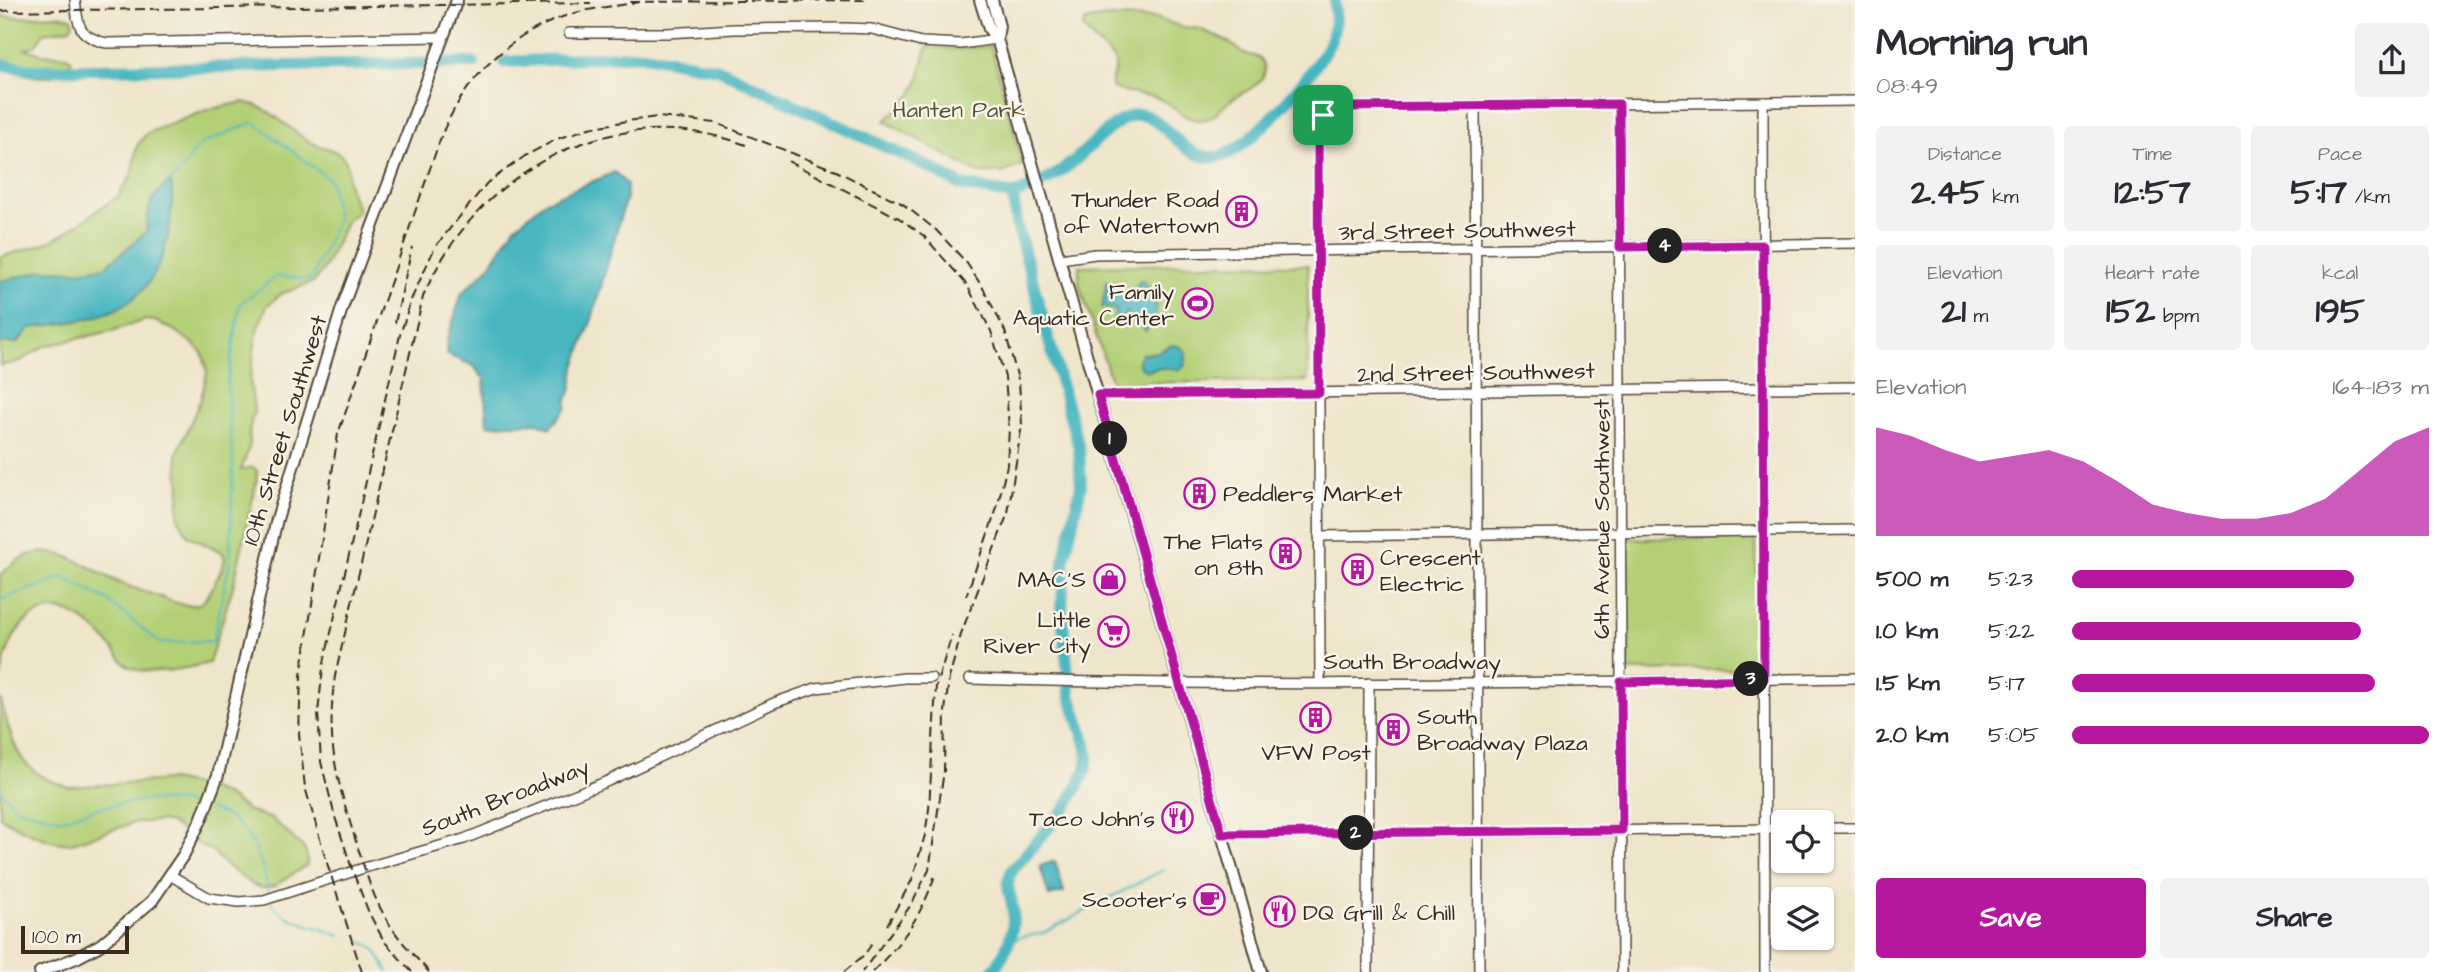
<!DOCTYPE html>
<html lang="en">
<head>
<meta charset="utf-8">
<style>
  body { margin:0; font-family:"Architects Daughter",sans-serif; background:#f2f2f3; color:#2b2b33; height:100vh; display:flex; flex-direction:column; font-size:26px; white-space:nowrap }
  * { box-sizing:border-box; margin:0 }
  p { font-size:23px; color:#7c7c81 }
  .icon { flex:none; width:38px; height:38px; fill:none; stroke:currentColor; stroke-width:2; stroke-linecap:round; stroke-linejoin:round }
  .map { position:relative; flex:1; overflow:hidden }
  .side { display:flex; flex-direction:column; background:#fff; width:595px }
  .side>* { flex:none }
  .controls { position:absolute; left:1771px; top:810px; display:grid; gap:14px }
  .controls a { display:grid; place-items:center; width:63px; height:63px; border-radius:7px; background:#fff; box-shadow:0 2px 5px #0004; font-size:35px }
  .scale { position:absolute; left:21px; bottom:18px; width:108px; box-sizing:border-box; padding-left:7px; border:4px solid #3b2a1e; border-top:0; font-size:19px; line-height:24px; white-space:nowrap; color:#3b2a1e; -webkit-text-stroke:5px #f7f3e8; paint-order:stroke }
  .pin { position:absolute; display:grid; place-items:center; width:60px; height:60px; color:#fff; margin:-30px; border-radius:14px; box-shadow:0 4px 10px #0006 }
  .km { position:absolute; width:35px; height:35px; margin:-18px; border-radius:50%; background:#222; color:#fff; font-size:19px; line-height:35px; text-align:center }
  .round { display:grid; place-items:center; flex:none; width:74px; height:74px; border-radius:7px; background:#f2f2f3 }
  .head { display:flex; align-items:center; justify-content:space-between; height:119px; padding:0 21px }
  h1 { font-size:38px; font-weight:700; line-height:52px }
  .stats { display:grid; grid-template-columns:repeat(3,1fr); gap:10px; height:119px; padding:7px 21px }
  .stats div { display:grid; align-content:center; border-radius:7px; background:#f2f2f3; text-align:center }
  .stats b { font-size:35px; font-weight:700 }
  .stats small { font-size:19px; font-weight:400 }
  .stats p { font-size:19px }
  .chart { height:196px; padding:14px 21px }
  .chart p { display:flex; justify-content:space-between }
  .chart svg { width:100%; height:126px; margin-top:7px; fill:#b5179e; opacity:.7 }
  .button { display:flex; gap:14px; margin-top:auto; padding:14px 21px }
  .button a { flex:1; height:80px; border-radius:7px; background:#b5179e; color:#fff; font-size:28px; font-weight:700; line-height:80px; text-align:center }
  .button a+a { background:#f2f2f3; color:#2b2b33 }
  ul { padding:0 21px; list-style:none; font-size:23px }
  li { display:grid; grid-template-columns:112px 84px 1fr; align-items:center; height:52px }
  li i { height:18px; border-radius:9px; background:#b5179e }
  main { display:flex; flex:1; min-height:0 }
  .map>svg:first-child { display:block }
  .green { fill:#b4d077; stroke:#787d4a; stroke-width:2 }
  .water { fill:#47b6c1; stroke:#417070; stroke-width:2 }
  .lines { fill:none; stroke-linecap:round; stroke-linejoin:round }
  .stream { stroke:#47b6c1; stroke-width:2 }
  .river { stroke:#47b6c1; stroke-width:12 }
  .minor-casing { stroke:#564638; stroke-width:12 }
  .major-casing { stroke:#564638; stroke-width:14 }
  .minor { stroke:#fff; stroke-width:9 }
  .major { stroke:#fff; stroke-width:10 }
  .rail { stroke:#3b2a1e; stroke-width:2; stroke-dasharray:10 5; stroke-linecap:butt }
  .route-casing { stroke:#fff; stroke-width:14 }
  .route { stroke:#b5179e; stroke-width:9 }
  .labels { text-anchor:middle; stroke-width:5; stroke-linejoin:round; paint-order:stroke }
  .park-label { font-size:23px; fill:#595434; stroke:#f7f3e8 }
  .poi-label { font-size:23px; fill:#3b2a1e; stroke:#f7f3e8; text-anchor:end }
  .street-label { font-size:23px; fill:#3b2a1e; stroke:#f7f3e8 }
</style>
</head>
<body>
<main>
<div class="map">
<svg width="1855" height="972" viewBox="0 0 1855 972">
  <rect width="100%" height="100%" fill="#f7f3e8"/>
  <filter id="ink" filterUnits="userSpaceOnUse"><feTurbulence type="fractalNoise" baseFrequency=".0143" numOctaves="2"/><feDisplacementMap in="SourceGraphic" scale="14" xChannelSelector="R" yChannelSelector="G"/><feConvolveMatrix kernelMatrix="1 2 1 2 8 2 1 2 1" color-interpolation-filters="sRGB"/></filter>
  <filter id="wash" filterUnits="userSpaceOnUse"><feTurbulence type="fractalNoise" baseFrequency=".00686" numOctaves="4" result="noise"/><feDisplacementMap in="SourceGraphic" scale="28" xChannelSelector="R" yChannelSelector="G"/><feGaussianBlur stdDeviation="1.57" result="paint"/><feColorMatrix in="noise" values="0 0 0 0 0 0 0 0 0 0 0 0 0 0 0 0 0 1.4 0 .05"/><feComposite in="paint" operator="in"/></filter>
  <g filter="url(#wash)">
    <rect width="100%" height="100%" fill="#efe5ca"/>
    <!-- green -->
    <g class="green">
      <path d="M0 15C23 22 50 10 72 18L73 23 70 28 44 33 35 46 25 49 42 54 67 56 71 60V65C53 86 22 74 0 67Z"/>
      <path d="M1105 17 1156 18 1182 27 1200 29 1225 40 1244 53 1260 58C1277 80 1243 92 1231 100 1220 108 1214 121 1199 120 1185 120 1173 105 1160 99 1145 93 1127 96 1112 87 1109 77 1119 69 1114 60 1105 47 1090 41 1083 26L1086 21Z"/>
      <polygon points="991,46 1023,165 1002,173 978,173 885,121 912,94 918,82 927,47 958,49"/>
      <path d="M243 102C271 106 288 130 312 143 323 148 338 149 345 160 349 165 347 174 348 181 349 192 355 201 359 211L347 220 326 265 314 282 281 294 267 306 257 330 250 379 254 411 249 431 250 444 241 470 253 467 257 471 256 484 234 583 209 663C187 668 157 675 135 669 123 666 116 651 108 643 90 622 63 600 35 615 12 626 3 660 0 684V575C11 566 21 555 36 553 64 549 88 567 112 579 128 587 146 592 163 598 174 602 187 608 199 604 208 601 223 568 225 558L222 552 188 536 178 517 180 489 177 454 201 399 207 373 203 354 195 345 176 331 155 321 145 320 115 330 45 346 20 361 0 366V257L44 244 62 235 118 196 131 176 137 146 147 133 207 110Z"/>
      <polygon points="1198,264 1308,265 1308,381 1112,383 1079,284 1079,266"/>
      <polygon points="1756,537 1758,669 1629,671 1627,539"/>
      <path d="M0 698C14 745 16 774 70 787L170 780 206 787 226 795 249 811 272 819 303 847 307 855V865L274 886 263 888 253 885 224 864 213 851 201 846 171 823 160 821 133 823 69 844 50 841 25 831 0 817Z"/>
    </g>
    <!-- water -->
    <g class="water">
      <polygon points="615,172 627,185 626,197 592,319 575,367 571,392 567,399 567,407 550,428 538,423 487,425 484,377 480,375 474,366 446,354 447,340 462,293 488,268 515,227 546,201"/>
      <path d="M171 181C174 199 171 216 168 234 153 314 99 319 30 328L17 343H0V281L45 270 76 271 105 267 146 232C148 205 149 197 171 181Z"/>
      <path d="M1141 280C1158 293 1162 315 1146 331L1126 312 1122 326 1113 324 1116 310 1102 307 1107 281 1121 284 1118 295 1128 298Z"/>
      <path d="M1172 345 1181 347 1186 353C1188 378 1171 367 1158 368 1154 369 1150 370 1147 371L1140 367 1138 361 1141 354 1158 352Z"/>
      <polygon points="1055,861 1064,892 1049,896 1040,866"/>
    </g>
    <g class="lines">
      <!-- stream -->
      <g class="stream">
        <polyline points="0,600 63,577 107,600 160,643 213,641 230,561 233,460 227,385 240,304 277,276 311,280 337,220 330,180 254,122 201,144 170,183"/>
        <polyline points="0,790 16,808 62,819 97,808 144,800 180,802 200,807"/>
        <path d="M209 809C252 821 260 856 269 893"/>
        <path d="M271 902C289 926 316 924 340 936"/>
        <path d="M361 942C375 944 381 960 388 972"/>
        <polyline points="1008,943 1021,937 1043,933 1165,869"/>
      </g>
      <!-- river -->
      <g class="river">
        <polyline points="504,62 643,55 718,69 929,167 961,185 1013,195"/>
        <polyline points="0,64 32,70 474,63"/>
        <path d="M1013 195C1033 187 1052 179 1069 165 1087 151 1110 123 1131 116 1162 105 1176 161 1217 157 1246 155 1318 69 1330 42 1336 29 1335 14 1335 0"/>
        <path d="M992 972C1005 955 1014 934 1013 913 1013 894 1002 889 1013 869L1065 809 1086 770 1088 756 1086 744 1070 695 1062 614 1064 561 1081 486 1079 448 1016 222 1013 195"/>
      </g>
    </g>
  </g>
  <g filter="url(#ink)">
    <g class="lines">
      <defs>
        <g id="minor">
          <path d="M75 0C78 26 78 36 106 43L443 37"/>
          <polyline points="569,33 667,33 734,29 846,28 872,29 921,42 961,44 997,39"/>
          <polyline points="1763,102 1765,972"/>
          <polyline points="1619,104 1622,972"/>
          <polyline points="1475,105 1479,972"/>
          <polyline points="1060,259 1095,254 1855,243"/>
          <polyline points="1098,395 1855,387"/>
          <polyline points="1319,536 1855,530"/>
          <path d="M970 679C1265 688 1560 682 1855 678"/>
          <path d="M1320 683 1318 127C1321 113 1329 109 1343 107L1855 101"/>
          <polyline points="1822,828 1855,828"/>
          <polyline points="1222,834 1783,829"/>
          <polyline points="170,875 209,898 239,902 264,900 364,868 464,839 608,781 774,703 816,688 905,678 931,678"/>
          <polyline points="1368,972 1369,683"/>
        </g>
        <g id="major">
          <polyline points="980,0 989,29 997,39"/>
          <polyline points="992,0 999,26 997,39 1261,972"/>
          <polyline points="40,972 76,958 100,945 152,901 184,854 201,820 218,775 277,519 342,308 457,0"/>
        </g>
      </defs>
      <!-- minor casing -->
      <use href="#minor" class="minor-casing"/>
      <!-- major casing -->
      <use href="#major" class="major-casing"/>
      <!-- minor -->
      <use href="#minor" class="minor"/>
      <!-- major -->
      <use href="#major" class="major"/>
      <!-- rail -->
      <g class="rail">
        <polyline points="630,2 867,0"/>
        <polyline points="0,11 591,3"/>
        <polyline points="788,161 899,218 924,236 967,285 991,331 1005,377 1009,428 1007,465 997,508 966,596"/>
        <polyline points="395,323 412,247"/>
        <polyline points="887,925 912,880 925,835 929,809 936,686 952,635"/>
        <path d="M362 972 327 863 305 787 299 734 301 676 338 434 442 134C468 73 515 29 579 12 599 7 619 6 639 2"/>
        <polyline points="412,972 384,941 369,913 353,872 335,817 321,762 318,713 323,667 400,335 411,300 435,247 487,183 525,156 557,139 589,128 627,121 658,117 716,123 832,169 903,204 936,230 966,262 983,288 1005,331 1019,383 1022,424 1008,513 962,631 949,678 945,712 944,771 929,870 911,905 862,972"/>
        <path d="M429 972C412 953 395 936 383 913 372 894 365 870 358 848 338 784 325 745 335 676L423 297C476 170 612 96 746 145"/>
        <polyline points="844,972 864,955 872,944"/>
        <path d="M872 972C901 944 923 914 935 875"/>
      </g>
    </g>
  </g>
  <g class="lines" filter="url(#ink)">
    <defs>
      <path id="route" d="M1619 104 1620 247 1763 245 1764 679 1621 682 1622 830 1222 834 1098 395 1319 393 1318 127C1321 113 1329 109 1343 107Z"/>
    </defs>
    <!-- route casing -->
    <use href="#route" class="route-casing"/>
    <!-- route -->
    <use href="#route" class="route"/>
  </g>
  <!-- icons -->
  <defs>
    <symbol id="building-ring" viewBox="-11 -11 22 22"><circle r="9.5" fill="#f7f3e8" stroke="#b5179e" stroke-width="1.5"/><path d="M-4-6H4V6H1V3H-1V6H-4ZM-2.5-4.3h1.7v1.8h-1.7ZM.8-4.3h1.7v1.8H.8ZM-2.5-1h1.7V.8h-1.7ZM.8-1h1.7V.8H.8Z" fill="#b5179e"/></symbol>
    <symbol id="stadium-ring" viewBox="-11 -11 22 22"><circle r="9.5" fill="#f7f3e8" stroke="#b5179e" stroke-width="1.5"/><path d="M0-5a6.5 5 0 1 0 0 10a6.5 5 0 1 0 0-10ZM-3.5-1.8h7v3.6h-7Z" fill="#b5179e"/></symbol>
    <symbol id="shop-ring" viewBox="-11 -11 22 22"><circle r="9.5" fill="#f7f3e8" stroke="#b5179e" stroke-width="1.5"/><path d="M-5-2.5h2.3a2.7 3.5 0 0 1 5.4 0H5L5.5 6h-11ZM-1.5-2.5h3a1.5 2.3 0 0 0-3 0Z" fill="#b5179e"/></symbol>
    <symbol id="supermarket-ring" viewBox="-11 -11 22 22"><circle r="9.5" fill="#f7f3e8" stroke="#b5179e" stroke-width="1.5"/><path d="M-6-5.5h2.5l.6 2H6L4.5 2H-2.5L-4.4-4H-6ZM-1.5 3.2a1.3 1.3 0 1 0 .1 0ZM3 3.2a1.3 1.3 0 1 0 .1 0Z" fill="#b5179e"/></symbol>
    <symbol id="restaurant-ring" viewBox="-11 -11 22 22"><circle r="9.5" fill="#f7f3e8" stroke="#b5179e" stroke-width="1.5"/><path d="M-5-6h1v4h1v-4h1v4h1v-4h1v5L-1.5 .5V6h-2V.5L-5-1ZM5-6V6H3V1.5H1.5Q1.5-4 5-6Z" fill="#b5179e"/></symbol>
    <symbol id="cafe-ring" viewBox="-11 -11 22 22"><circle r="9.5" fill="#f7f3e8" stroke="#b5179e" stroke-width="1.5"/><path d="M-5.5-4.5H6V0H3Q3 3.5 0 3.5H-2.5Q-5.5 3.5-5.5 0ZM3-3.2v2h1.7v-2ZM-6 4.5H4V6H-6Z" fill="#b5179e"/></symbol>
  </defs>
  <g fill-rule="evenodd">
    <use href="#building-ring" x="1224" y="194" width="35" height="35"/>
    <use href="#stadium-ring" x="1180" y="286" width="35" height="35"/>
    <use href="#building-ring" x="1182" y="476" width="35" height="35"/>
    <use href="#building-ring" x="1268" y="536" width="35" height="35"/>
    <use href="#building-ring" x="1340" y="552" width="35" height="35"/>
    <use href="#shop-ring" x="1092" y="562" width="35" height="35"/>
    <use href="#supermarket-ring" x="1096" y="614" width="35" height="35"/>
    <use href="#building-ring" x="1298" y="700" width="35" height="35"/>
    <use href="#building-ring" x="1376" y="712" width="35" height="35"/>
    <use href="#restaurant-ring" x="1160" y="800" width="35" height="35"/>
    <use href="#cafe-ring" x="1192" y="882" width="35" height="35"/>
    <use href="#restaurant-ring" x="1262" y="894" width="35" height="35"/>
  </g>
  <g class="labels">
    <!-- park labels -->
    <g class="park-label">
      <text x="959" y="117">Hanten Park</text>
    </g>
    <!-- poi labels -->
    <g class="poi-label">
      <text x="1219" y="207">Thunder Road<tspan x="1219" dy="26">of Watertown</tspan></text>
      <text x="1174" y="299">Family<tspan x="1174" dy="26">Aquatic Center</tspan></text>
      <text x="1223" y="501" text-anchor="start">Peddlers Market</text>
      <text x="1263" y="549">The Flats<tspan x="1263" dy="26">on 8th</tspan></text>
      <text x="1380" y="565" text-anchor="start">Crescent<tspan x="1380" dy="26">Electric</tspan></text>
      <text x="1086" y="587">MAC'S</text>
      <text x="1091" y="627">Little<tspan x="1091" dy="26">River City</tspan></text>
      <text x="1417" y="724" text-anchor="start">South<tspan x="1417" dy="26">Broadway Plaza</tspan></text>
      <text x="1316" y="760" text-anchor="middle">VFW Post</text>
      <text x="1155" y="826">Taco John's</text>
      <text x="1187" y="907">Scooter's</text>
      <text x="1303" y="920" text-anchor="start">DQ Grill &amp; Chill</text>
    </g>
    <!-- street labels -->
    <g class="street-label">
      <text transform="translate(1457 230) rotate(-1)" y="8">3rd Street Southwest</text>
      <text transform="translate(1476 372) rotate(-1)" y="8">2nd Street Southwest</text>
      <text transform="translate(284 430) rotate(-73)" y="8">10th Street Southwest</text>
      <text transform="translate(1601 519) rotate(-90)" y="8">6th Avenue Southwest</text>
      <text x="1412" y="669">South Broadway</text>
      <text transform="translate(505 797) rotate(-21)" y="8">South Broadway</text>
    </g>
  </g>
</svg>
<div class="controls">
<a><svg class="icon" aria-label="locate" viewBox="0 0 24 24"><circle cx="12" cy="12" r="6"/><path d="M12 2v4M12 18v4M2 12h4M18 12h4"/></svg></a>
<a><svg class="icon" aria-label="layers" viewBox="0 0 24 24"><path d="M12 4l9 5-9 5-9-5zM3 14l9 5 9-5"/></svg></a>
</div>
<div class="scale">100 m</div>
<div class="pin" style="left:1323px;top:115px;background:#1e9e55"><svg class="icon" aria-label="arrive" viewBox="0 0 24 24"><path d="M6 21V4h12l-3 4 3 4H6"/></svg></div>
<b class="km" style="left:1110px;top:439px">1</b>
<b class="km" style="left:1356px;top:833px">2</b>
<b class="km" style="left:1751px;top:679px">3</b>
<b class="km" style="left:1665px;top:246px">4</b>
</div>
<section class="side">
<div class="head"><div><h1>Morning run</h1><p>08:49</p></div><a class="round"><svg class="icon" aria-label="share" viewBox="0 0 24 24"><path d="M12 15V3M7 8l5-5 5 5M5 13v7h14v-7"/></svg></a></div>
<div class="stats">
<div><p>Distance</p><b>2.45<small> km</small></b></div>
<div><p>Time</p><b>12:57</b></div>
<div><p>Pace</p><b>5:17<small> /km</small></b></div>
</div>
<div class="stats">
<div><p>Elevation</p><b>21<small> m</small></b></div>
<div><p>Heart rate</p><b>152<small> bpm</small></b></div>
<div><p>kcal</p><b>195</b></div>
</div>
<div class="chart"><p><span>Elevation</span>164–183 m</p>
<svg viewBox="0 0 160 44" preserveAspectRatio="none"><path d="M0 44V6L10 9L20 14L30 18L40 16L50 14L60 18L70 25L80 33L90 36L100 38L110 38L120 36L130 31L140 21L150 11L160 6V44z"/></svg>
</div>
<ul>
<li><b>500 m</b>5:23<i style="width:79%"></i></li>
<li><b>1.0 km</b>5:22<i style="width:81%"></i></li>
<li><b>1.5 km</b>5:17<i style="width:85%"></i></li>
<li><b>2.0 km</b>5:05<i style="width:100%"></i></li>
</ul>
<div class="button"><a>Save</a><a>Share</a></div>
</section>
</main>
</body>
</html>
